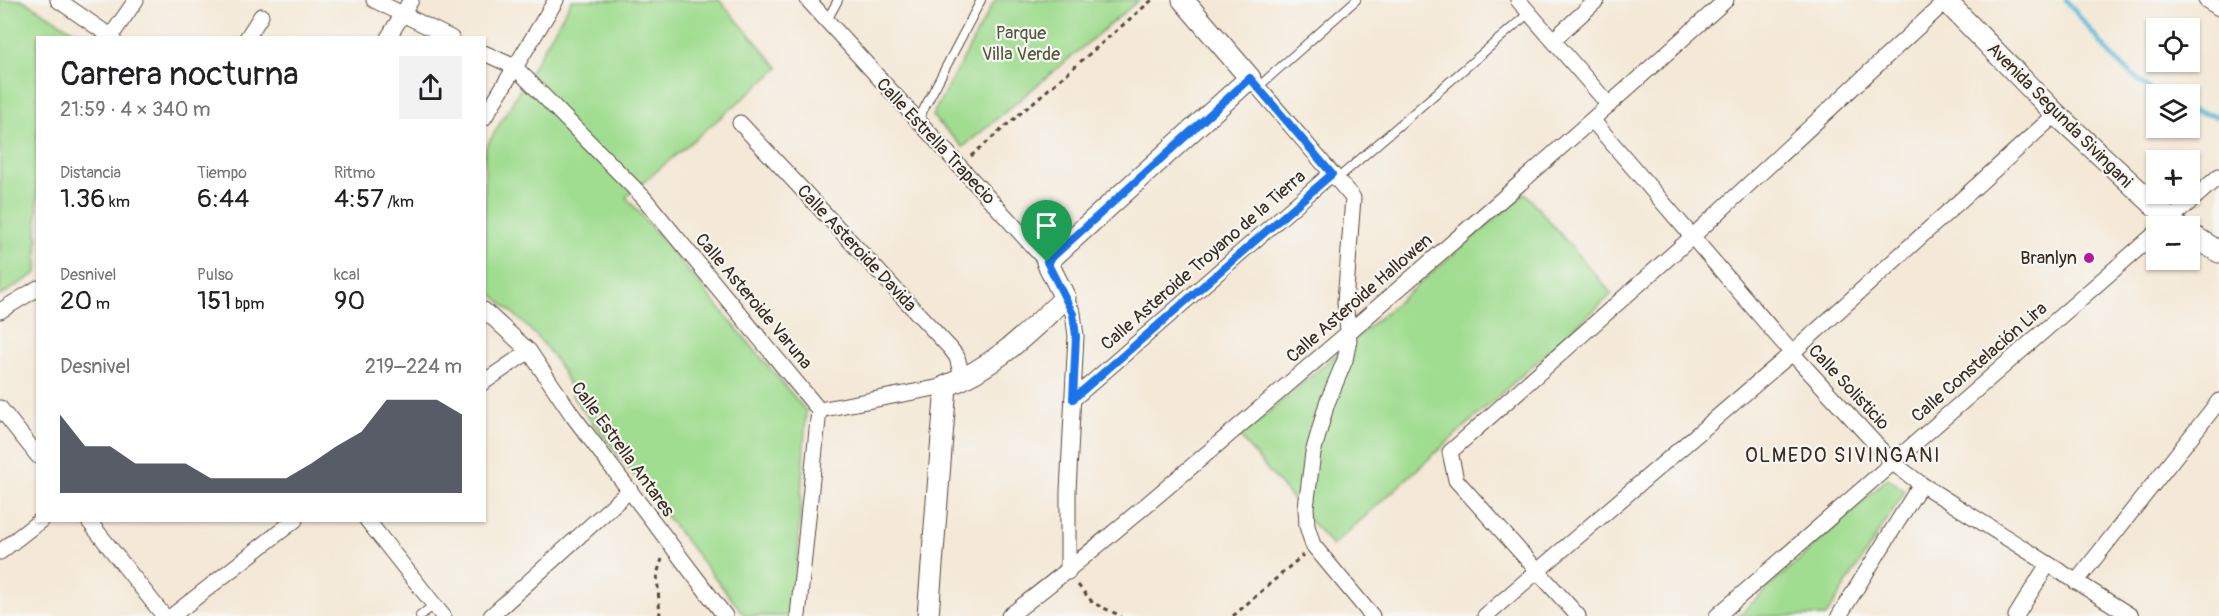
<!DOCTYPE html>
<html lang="es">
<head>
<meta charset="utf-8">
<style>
  body { margin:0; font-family:Pangolin,sans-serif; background:#f2f2f2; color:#202124; height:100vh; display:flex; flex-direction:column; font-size:22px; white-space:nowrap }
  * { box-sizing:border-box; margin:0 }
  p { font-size:20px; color:#757577 }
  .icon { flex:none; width:33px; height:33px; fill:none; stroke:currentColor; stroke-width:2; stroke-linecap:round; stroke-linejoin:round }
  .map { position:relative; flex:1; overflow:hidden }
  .side { position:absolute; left:36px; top:36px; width:450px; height:486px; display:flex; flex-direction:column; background:#fff; border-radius:0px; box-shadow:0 2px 4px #0004 }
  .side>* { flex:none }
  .controls { position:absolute; left:2146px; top:18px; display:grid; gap:12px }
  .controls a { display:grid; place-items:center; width:54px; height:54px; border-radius:0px; background:#fff; box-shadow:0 2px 4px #0004; font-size:30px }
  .pin { position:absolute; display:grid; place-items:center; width:51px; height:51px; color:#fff; margin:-62px -26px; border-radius:50% 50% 50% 0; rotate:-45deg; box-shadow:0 0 6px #0007 }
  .pin .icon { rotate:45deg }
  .round { display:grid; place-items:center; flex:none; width:63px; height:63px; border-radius:0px; background:#f2f2f2 }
  .headline { display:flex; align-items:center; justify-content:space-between; height:102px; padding:0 24px }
  h1 { font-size:33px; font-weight:600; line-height:45px }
  .metrics { display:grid; grid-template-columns:repeat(3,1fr); gap:9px; height:102px; padding:6px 24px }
  .metrics div { display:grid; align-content:center }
  .metrics b { font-size:26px; font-weight:600 }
  .metrics small { font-size:16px; font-weight:400 }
  .metrics p { font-size:16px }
  .chart { height:168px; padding:12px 24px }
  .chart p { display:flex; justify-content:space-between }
  .chart svg { width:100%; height:108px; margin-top:6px; fill:#111827; opacity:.7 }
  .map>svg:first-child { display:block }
  .green { fill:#a1dd91; stroke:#6e8458; stroke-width:1.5 }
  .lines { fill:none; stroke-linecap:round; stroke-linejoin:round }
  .stream { stroke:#59bad7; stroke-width:5 }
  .lane-casing { stroke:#57463a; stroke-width:10 }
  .street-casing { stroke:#57463a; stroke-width:17 }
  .secondary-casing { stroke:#57463a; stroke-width:23 }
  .path { stroke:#57463a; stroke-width:3; stroke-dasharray:4.5 4.5; stroke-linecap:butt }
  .lane { stroke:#fff; stroke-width:8 }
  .street { stroke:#fff; stroke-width:15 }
  .secondary { stroke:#fff; stroke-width:21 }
  .route-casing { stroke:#fff; stroke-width:12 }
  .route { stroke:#1a73e8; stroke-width:8 }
  .poi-dot { fill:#b5179e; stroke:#f6f6f2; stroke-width:2 }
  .labels { text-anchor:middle; stroke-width:4.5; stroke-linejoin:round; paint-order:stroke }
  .park-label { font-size:18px; fill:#54573b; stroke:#f6f6f2 }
  .street-label { font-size:18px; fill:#3b2a1e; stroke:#f6f6f2 }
  .poi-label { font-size:18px; fill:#3b2a1e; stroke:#f6f6f2; text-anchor:end }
  .neighbourhood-label { font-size:20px; letter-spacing:1.5px; fill:#3b2a1e; stroke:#f6f6f2 }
</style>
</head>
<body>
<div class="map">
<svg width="2219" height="616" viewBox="0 0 2219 616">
  <rect width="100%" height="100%" fill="#f6f6f2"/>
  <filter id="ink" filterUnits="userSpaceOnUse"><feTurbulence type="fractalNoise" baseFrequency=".0167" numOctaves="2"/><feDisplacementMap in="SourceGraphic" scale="12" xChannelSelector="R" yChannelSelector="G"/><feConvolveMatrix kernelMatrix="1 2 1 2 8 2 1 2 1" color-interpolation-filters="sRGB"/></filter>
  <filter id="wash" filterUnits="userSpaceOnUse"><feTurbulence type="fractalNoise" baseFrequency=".008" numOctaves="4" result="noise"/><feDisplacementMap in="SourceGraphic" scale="24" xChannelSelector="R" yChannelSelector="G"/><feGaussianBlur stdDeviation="1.35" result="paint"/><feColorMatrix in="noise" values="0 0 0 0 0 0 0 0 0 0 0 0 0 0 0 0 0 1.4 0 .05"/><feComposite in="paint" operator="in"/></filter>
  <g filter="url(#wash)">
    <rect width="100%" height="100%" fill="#f4e8d6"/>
    <!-- green -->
    <g class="green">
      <polygon points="0,0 23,0 84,37 38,38 37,273 0,296"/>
      <path d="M572 0H719L779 68 626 197 806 411 794 616H745L574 399C559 349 522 322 485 288V149Z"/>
      <polygon points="995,0 1139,0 963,147 932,116"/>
      <polygon points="1525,193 1612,294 1332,546 1240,437"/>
      <polygon points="1888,478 1905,491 1826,616 1738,616"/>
    </g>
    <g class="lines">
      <!-- stream -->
      <g class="stream">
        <polyline points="2066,0 2113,58 2157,96"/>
        <polyline points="2190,110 2219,117"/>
      </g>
    </g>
  </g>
  <g filter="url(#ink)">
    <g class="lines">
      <defs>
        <g id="lane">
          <polyline points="826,22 838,0"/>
          <polyline points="1258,87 1356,0"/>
          <polyline points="918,120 981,0"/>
          <polyline points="1337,179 1529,13"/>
          <polyline points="420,616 434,605"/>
        </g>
        <g id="street">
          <polyline points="58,0 113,38"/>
          <polyline points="374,0 451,38"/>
          <polyline points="808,0 1047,262"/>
          <polyline points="1518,0 1609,105"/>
          <polyline points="2206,0 2219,8"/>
          <polyline points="111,36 136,0"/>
          <polyline points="247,38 261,16"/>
          <polyline points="388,38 411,0"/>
          <polyline points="1553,40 1597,0"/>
          <polyline points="484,53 515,67 643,197 819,410 798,616"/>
          <polyline points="1250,78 1353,198 1345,302 1349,340 1345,360 1327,403 1313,453 1306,507 1307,526 1313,545 1372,616"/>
          <polyline points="484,118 556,0"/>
          <polyline points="1593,121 1792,353 1893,463 1921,484 2131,616"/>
          <polyline points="740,123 950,348 957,357 963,380"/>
          <polyline points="2163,226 2219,176"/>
          <polyline points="1065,298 1073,313 1076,336 1068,491 1068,572"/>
          <polyline points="484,310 529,351 573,416 725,616"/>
          <polyline points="0,311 38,288"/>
          <polyline points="484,382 529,351"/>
          <polyline points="1073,399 1332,173"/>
          <polyline points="0,408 38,456"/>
          <polyline points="819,410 946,386"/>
          <polyline points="88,520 164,616"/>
          <polyline points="367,520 443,616"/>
          <polyline points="0,552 41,520"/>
          <polyline points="2076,582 2219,401"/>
          <polyline points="172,616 295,520"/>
          <polyline points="491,616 630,490"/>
          <path d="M1009 616C1097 549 1181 475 1265 404 1421 271 1574 137 1726 0"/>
          <polyline points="1485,616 1792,353 2056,114"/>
          <polyline points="1578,616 1456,480 1450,452 1692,237 1946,1"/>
          <polyline points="1717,616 2157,232"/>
          <polyline points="1839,616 1921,484"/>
          <polyline points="2016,616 2048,564"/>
        </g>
        <g id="secondary">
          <polyline points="1945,0 2056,114 2177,226"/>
          <polyline points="2190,234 2219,252"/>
          <path d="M928 616 946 386C993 368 1029 332 1065 298L1047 262 1250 78 1183 0"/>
        </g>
      </defs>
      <!-- lane casing -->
      <use href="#lane" class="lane-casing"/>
      <!-- street casing -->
      <use href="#street" class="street-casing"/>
      <!-- secondary casing -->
      <use href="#secondary" class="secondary-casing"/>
      <!-- path -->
      <g class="path">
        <polyline points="971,156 1152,0"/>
        <polyline points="1078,585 1093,603 1121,616"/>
        <polyline points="660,616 657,574 662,559"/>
        <polyline points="1233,616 1303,555"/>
      </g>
      <!-- lane -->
      <use href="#lane" class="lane"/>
      <!-- street -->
      <use href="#street" class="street"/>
      <!-- secondary -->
      <use href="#secondary" class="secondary"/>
    </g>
  </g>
  <g class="lines" filter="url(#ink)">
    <defs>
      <polygon id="route" points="1250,78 1332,174 1073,399 1076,336 1073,314 1047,262"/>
    </defs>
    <!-- route casing -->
    <use href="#route" class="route-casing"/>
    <!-- route -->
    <use href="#route" class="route"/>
  </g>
  <!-- markers -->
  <circle class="poi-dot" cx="2089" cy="258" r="6"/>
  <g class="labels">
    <!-- park labels -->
    <g class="park-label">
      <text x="1021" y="39">Parque<tspan x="1021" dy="21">Villa Verde</tspan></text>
    </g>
    <!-- street labels -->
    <g class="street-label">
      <text transform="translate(2060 115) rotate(45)" y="6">Avenida Segunda Sivingani</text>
      <text transform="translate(936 141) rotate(47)" y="6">Calle Estrella Trapecio</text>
      <text transform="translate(857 248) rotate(47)" y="6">Calle Asteroide Davida</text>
      <text transform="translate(1203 260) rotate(-41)" y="6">Calle Asteroide Troyano de la Tierra</text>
      <text transform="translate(1359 298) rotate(-41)" y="6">Calle Asteroide Hallowen</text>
      <text transform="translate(754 301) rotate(50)" y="6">Calle Asteroide Varuna</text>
      <text transform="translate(1979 362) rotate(-41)" y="6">Calle Constelación Lira</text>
      <text transform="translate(1849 387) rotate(47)" y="6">Calle Solisticio</text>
      <text transform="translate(623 449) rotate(54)" y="6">Calle Estrella Antares</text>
    </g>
    <!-- poi labels -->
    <g class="poi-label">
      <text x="2077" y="264">Branlyn</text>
    </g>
    <!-- neighbourhood labels -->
    <g class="neighbourhood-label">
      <text x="1843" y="462">OLMEDO SIVINGANI</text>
    </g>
  </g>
</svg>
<div class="controls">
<a><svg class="icon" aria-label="locate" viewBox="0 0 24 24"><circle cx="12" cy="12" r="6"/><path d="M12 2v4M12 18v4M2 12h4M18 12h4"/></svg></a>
<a><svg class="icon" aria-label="layers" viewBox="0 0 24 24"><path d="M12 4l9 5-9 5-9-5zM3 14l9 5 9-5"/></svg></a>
<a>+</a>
<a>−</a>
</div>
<div class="pin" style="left:1047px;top:262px;background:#1e9e55"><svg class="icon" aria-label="arrive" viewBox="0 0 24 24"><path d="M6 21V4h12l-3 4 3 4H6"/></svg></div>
<section class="side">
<div class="headline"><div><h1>Carrera nocturna</h1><p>21:59 · 4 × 340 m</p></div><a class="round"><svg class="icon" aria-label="share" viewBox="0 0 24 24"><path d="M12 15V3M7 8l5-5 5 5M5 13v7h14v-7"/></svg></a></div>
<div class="metrics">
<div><p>Distancia</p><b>1.36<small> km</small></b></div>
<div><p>Tiempo</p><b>6:44</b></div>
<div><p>Ritmo</p><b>4:57<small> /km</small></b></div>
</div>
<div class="metrics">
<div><p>Desnivel</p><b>20<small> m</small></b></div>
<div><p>Pulso</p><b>151<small> bpm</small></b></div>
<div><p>kcal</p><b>90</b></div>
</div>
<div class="chart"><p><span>Desnivel</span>219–224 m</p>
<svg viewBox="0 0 160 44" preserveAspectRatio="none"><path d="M0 44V12L10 25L20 25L30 32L40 32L50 32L60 38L70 38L80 38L90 38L100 32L110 25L120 19L130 6L140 6L150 6L160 12V44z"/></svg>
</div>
</section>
</div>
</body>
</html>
